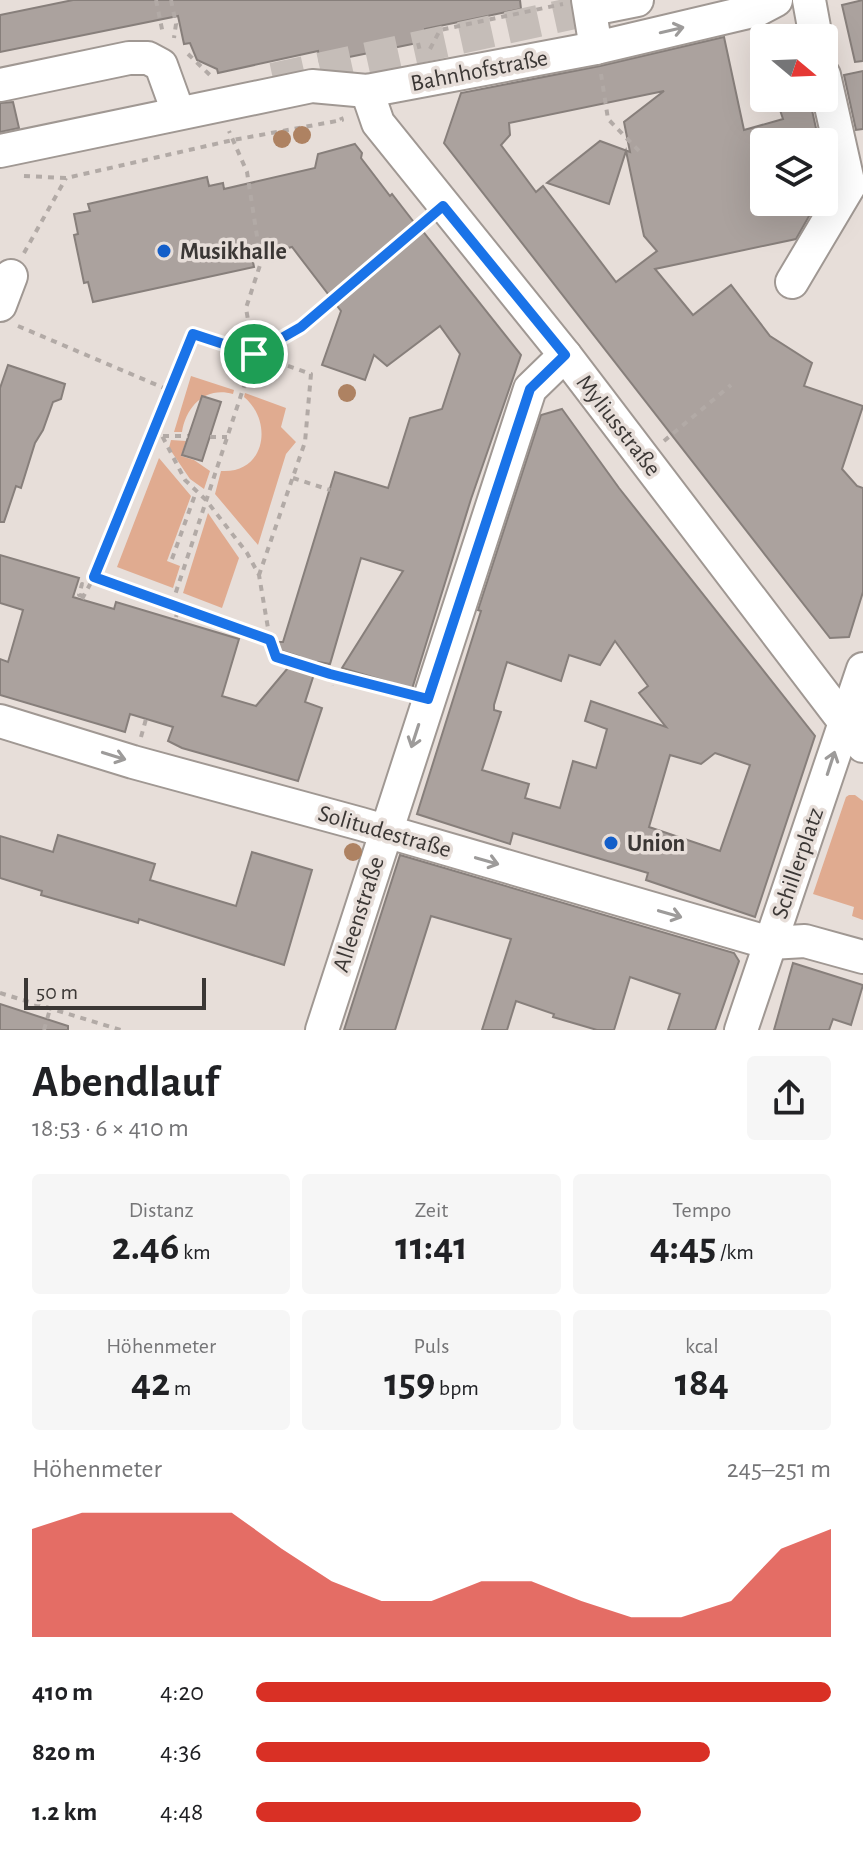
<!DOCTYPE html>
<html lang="de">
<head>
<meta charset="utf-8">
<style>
  body { margin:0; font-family:"Alegreya Sans",sans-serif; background:#f6f6f6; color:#202124; height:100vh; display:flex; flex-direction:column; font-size:30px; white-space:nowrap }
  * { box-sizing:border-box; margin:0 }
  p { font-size:26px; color:#757577 }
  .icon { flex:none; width:44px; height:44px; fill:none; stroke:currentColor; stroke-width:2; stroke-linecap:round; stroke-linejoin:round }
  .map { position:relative; height:1030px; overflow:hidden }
  .side { display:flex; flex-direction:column; background:#fff; flex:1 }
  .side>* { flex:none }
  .needle { width:52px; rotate:109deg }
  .tools { position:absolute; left:750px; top:24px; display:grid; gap:16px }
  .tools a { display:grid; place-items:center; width:88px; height:88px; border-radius:8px; background:#fff; box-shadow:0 8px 32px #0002; font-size:40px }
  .scale { position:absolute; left:24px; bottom:20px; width:182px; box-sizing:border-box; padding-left:8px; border:4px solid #3b3735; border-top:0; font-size:22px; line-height:28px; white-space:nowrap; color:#3b3735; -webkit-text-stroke:6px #e7ded9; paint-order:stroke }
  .pin { position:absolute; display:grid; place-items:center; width:68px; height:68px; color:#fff; margin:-34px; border:4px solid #fff; border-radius:50%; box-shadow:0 2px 8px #0007 }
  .round { display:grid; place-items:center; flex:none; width:84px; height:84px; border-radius:8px; background:#f6f6f6 }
  .summary { display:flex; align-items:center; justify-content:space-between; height:136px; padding:0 32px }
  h1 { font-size:44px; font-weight:600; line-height:60px }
  .figures { display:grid; grid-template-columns:repeat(3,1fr); gap:12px; height:136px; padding:8px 32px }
  .figures div { display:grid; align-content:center; border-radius:8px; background:#f6f6f6; text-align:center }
  .figures b { font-size:40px; font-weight:600 }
  .figures small { font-size:22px; font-weight:400 }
  .figures p { font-size:22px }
  .chart { height:224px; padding:16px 32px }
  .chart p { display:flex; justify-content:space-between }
  .chart svg { width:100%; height:144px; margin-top:8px; fill:#d93025; opacity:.7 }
  ul { padding:0 32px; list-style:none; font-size:26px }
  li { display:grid; grid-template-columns:128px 96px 1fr; align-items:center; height:60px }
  li i { height:20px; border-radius:10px; background:#d93025 }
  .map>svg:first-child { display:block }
  .green { fill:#e0ab90 }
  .building { fill:#aba29e; stroke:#877f7b; stroke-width:2; fill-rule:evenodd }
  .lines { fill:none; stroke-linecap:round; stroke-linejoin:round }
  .minor-tunnel { stroke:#c5bdb8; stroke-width:32; stroke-dasharray:32 16; stroke-linecap:butt }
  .minor-casing { stroke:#a09893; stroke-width:36 }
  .path { stroke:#b2aaa6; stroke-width:4; stroke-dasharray:6 6; stroke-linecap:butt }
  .minor { stroke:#fff; stroke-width:32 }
  .tree { fill:#ae8262 }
  .oneway { stroke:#9d9b9a }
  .route-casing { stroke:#fff; stroke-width:16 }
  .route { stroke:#1a73e8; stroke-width:10 }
  .poi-dot { fill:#135ec9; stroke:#e7ded9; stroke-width:3 }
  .labels { text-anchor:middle; stroke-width:7; stroke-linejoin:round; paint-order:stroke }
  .street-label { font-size:24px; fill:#3b3735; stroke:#e7ded9 }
  .poi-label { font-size:24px; font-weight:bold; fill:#3b3735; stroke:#e7ded9; text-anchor:start }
</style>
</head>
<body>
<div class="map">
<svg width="863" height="1030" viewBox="0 0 863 1030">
  <rect width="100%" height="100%" fill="#e7ded9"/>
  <!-- green -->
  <g class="green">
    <path d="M191 376 234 390 233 394C206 386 186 406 182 432H174Z"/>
    <path d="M245 393 286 408 281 427 296 442 286 454 258 545 215 494 221 471C265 474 274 422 244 397Z"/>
    <polygon points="171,440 186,441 181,456 194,460 210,471 204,489 190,479 169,448"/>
    <polygon points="159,458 191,496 167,561 180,566 173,588 117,567"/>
    <polygon points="208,513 239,558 222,608 183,593"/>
    <polygon points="849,795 855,795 863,801 863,920 852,916 854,907 813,894 846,797"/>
  </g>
  <!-- building -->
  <g class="building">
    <polygon points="73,0 520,0 521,9 425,29 427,41 320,63 318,51 218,73 217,69 197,60 190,43 184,44 178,16 0,52 0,15"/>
    <polygon points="863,0 863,61 855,62 842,5"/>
    <path d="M724 37 744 130 783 119 780 110 810 101 819 142H764V202H817L796 239 655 269 693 315 731 285 770 336 812 363 804 386 863 406 842 469 857 486 863 488V592L849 637 830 638 444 143 461 93 600 66ZM664 91 624 122 630 152 600 141 547 183 609 204 626 151 644 236 657 251 616 282 543 186 536 192 501 145 510 135 509 123Z"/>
    <polygon points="863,71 863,129 856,130 844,75"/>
    <polygon points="13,102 19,128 0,132 0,103"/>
    <polygon points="355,144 362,153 361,158 390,196 392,194 420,230 421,229 521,355 471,499 412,689 342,668 403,571 361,558 330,664 318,662 305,702 322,708 298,781 182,748 168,741 173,727 130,714 125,732 0,695 0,659 8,662 23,610 0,603 0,555 79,578 73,597 114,609 116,602 239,639 222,696 256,706 298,656 269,647 269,642 283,642 335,472 388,488 410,418 442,409 460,354 440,326 387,366 374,355 365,380 322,365 341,311 292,247 252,257 254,267 93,302 88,282 84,283 74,235 78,234 74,214 90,211 88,204 207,177 209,186 223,183 224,189 315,168 318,154"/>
    <polygon points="8,365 65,384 61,399 53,402 43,430 35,443 21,488 16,486 4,522 0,522 0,388"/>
    <polygon points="202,396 221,402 202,461 182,455"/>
    <path d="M562 409 619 488 815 736 755 917 646 880 648 873 513 833 510 844 417 814 481 611 478 610 541 415ZM615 641 648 686 639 693 666 727 591 701 585 721 607 729 596 768 573 761 560 808 525 798 529 784 482 770 501 712 494 710V705L507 662 561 681 569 655 600 665ZM715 753 750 765 720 851 649 827 670 755 701 764Z"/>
    <polygon points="58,835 155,864 150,880 236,906 252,852 312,870 284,965 139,919 138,923 41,895 42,891 0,878 0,836 53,852"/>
    <polygon points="400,855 734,953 739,961 715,1030 668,1030 680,994 630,977 614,1030 597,1030 553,1017 554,1014 516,1001 507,1030 482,1030 511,939 431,916 395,1030 344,1030"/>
    <polygon points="793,963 863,985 851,1025 833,1019 829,1030 774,1030"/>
    <polygon points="0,1004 68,1026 68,1030 0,1030"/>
  </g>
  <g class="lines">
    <!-- minor-tunnel -->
    <polyline class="minor-tunnel" points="273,79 602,7"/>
    <defs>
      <g id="minor">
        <polyline points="588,0 596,48"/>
        <polyline points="809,0 816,38"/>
        <polyline points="602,7 637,0"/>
        <polyline points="0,85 129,58 148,58 161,65 178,112"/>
        <polyline points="367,91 378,123 565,355 863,746"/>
        <polyline points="0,151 312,86 367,91 596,48 757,10 776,0"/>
        <polyline points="792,282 849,186 824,75"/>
        <polyline points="0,305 11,276"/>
        <polyline points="0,721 133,762 361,824 770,943 805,941 863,957"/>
        <polyline points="322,1030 530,389 565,355"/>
        <polyline points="741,1030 863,669"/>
      </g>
    </defs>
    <!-- minor casing -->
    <use href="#minor" class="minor-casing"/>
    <!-- path -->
    <g class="path">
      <polyline points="156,0 163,34"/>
      <polyline points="171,0 176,24 174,38"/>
      <polyline points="418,43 420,51"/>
      <polyline points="430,49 440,30 563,4"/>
      <polyline points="188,54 213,78"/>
      <polyline points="601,74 608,119 640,152"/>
      <polyline points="785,98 789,107"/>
      <polyline points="24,176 66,178 233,140 342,120 341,117"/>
      <polyline points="24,253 66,178"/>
      <polyline points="18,326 171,391 94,577 270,640 276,657 330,674 402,692"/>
      <polyline points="254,354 311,374 305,442 259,575"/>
      <polyline points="171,391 193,334 254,354 301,327 424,222"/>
      <polyline points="157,426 185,480 206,500 247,553 259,575 270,640"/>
      <polyline points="163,436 188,436"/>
      <polyline points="210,437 227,437"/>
      <polyline points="664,441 731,385"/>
      <polyline points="293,478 330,490"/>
      <polyline points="172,559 196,492"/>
      <polyline points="84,596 79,595 82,584 87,586"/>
      <polyline points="82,599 94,577"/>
      <polyline points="172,604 254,356 246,308 261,262 247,172 229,131"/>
      <polyline points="176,617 179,607"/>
      <polyline points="330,674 332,686"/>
      <polyline points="141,737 146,719"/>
      <polyline points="0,993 121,1030"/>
      <polyline points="44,1030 50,1009"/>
    </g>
    <!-- minor -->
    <use href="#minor" class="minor"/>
  </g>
  <!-- trees -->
  <g class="tree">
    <circle cx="302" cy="135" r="9"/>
    <circle cx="282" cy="139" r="9"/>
    <circle cx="347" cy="393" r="9"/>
    <circle cx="353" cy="852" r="9"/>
  </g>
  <!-- one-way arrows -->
  <defs><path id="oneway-shaft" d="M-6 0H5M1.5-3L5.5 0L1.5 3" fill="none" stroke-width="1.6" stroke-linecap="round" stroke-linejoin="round" transform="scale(2)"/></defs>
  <g class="oneway">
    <use href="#oneway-shaft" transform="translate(672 30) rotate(-13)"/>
    <use href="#oneway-shaft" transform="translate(415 736) rotate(108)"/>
    <use href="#oneway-shaft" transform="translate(114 756) rotate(17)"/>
    <use href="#oneway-shaft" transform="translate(831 763) rotate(-72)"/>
    <use href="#oneway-shaft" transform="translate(487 861) rotate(16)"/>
    <use href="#oneway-shaft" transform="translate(670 914) rotate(16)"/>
  </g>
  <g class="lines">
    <defs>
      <polygon id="route" points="443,206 565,355 530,389 428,699 330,674 276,657 270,640 94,577 193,334 254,354 301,327"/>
    </defs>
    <!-- route casing -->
    <use href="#route" class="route-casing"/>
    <!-- route -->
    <use href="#route" class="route"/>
  </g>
  <!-- markers -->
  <g class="poi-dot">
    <circle cx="164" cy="251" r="8"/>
    <circle cx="611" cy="843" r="8"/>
  </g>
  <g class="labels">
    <!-- street labels -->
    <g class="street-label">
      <text transform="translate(479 70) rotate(-11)" y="8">Bahnhofstraße</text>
      <text transform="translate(619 425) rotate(52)" y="8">Myliusstraße</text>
      <text transform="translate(385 831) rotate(16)" y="8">Solitudestraße</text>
      <text transform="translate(797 863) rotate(-71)" y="8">Schillerplatz</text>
      <text transform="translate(358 914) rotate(-72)" y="8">Alleenstraße</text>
    </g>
    <!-- poi labels -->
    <g class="poi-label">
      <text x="180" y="259">Musikhalle</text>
      <text x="627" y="851">Union</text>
    </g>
  </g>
</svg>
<div class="tools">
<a><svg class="needle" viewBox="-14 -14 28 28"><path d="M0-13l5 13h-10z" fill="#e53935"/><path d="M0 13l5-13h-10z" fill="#757577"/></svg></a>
<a><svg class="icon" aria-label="layers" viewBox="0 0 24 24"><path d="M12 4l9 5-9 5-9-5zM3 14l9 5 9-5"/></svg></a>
</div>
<div class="scale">50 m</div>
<div class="pin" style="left:254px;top:354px;background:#1e9e55"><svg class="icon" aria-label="arrive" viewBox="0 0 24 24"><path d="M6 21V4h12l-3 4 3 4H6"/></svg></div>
</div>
<section class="side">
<div class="summary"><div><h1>Abendlauf</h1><p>18:53 · 6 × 410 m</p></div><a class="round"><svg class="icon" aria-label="share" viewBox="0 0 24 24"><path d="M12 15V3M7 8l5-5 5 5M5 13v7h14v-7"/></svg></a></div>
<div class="figures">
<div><p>Distanz</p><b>2.46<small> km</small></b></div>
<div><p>Zeit</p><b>11:41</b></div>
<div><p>Tempo</p><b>4:45<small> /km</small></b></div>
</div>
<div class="figures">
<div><p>Höhenmeter</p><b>42<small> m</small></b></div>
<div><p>Puls</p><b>159<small> bpm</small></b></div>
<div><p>kcal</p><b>184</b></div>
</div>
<div class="chart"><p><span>Höhenmeter</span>245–251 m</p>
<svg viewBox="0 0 160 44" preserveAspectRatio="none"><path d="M0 44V11L10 6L20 6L30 6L40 6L50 17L60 27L70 33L80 33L90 27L100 27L110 33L120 38L130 38L140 33L150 17L160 11V44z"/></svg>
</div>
<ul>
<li><b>410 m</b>4:20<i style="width:100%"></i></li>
<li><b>820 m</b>4:36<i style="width:79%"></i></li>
<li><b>1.2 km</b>4:48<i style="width:67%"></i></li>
</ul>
</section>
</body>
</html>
